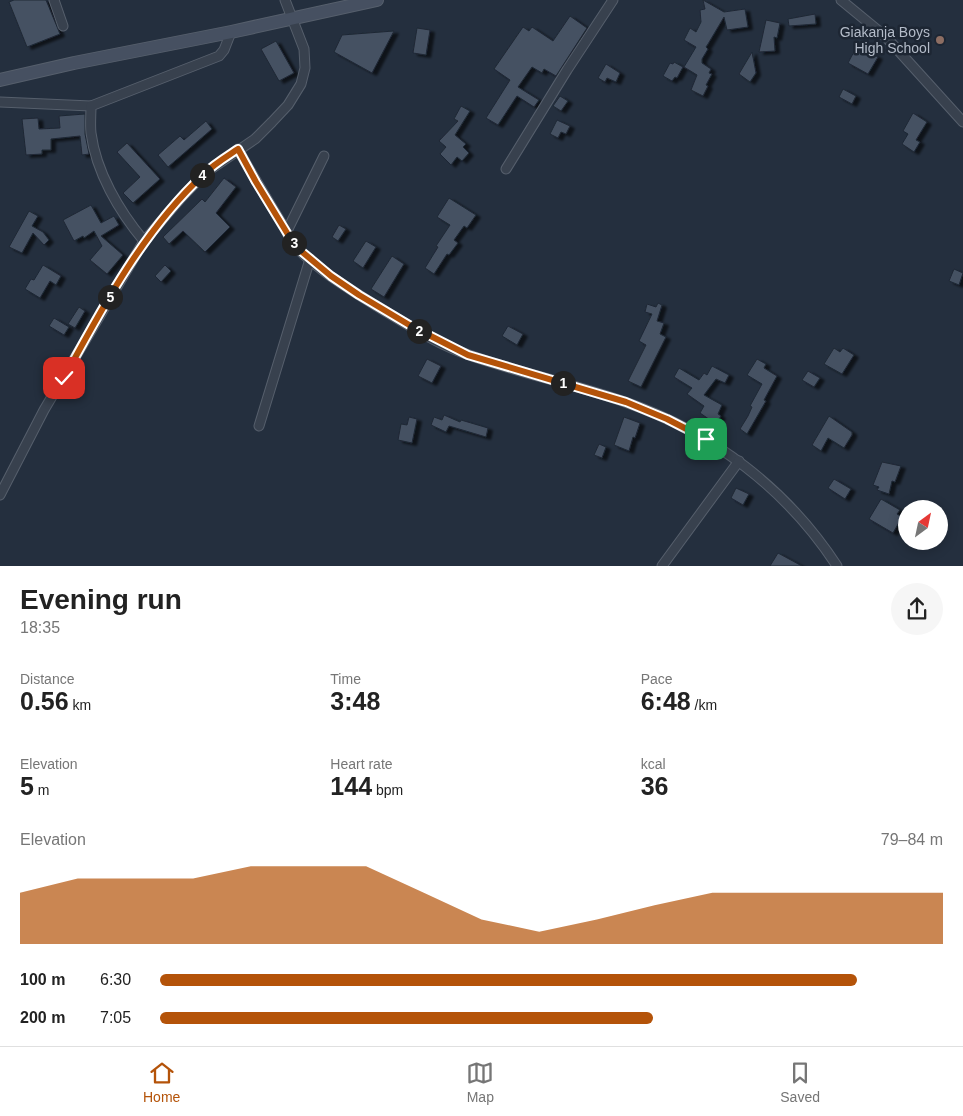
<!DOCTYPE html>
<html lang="en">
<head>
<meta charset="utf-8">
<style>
  body { margin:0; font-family:Arial,sans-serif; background:#f6f6f6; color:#222; height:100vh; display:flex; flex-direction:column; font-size:19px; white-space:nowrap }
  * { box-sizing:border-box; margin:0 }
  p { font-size:16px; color:#767676 }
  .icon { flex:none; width:28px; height:28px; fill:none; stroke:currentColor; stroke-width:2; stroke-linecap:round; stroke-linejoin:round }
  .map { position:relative; height:566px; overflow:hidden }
  .drawer { display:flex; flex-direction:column; background:#fff; flex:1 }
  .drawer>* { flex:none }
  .needle { width:32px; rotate:33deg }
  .tools { position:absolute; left:898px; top:500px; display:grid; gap:10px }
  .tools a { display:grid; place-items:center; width:50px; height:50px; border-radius:50%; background:#fff; box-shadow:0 2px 12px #0003; font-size:25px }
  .pin { position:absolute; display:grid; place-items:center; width:42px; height:42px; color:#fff; margin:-21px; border-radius:10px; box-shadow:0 2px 8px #0006 }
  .km { position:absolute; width:25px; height:25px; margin:-12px; border-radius:50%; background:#222; color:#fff; font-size:14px; line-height:25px; text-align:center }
  .round { display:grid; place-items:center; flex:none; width:52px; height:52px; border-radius:26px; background:#f6f6f6 }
  .overview { display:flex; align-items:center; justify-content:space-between; height:85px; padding:0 20px }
  h1 { font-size:28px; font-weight:800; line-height:38px }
  .stats { display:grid; grid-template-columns:repeat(3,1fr); gap:8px; height:85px; padding:5px 20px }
  .stats div { display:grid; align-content:center }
  .stats b { font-size:25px; font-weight:800 }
  .stats small { font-size:14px; font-weight:400 }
  .stats p { font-size:14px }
  .chart { height:140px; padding:10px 20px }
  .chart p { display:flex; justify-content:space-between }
  .chart svg { width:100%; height:90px; margin-top:5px; fill:#b45309; opacity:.7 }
  ul { padding:0 20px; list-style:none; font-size:16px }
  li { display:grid; grid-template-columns:80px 60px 1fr; align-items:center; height:38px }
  li i { height:12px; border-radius:6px; background:#b45309 }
  .tabs { display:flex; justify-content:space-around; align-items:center; height:70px; border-top:1px solid #e0e0e0; background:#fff; font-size:14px; color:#767676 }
  .tabs a { display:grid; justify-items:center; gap:2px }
  .tabs .active { color:#b45309 }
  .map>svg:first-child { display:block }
  .building { fill:#455162; stroke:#1f2835; filter:url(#shadow) }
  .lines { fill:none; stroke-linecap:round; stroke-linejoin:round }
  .street-casing { stroke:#565f6c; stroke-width:11 }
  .secondary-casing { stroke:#565f6c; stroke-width:14 }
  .street { stroke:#38414e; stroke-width:9 }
  .secondary { stroke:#465061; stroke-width:12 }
  .route-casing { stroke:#fff; stroke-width:10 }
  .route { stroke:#b45309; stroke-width:6 }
  .education-dot { fill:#8d6e63; stroke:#1d2633; stroke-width:2 }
  .labels { text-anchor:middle; stroke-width:5; stroke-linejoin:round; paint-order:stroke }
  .poi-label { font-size:14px; fill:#b4bcc9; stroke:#1d2633; text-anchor:end }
</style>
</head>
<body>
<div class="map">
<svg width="963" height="566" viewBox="0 0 963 566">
  <defs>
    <filter id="shadow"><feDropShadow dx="4.5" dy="2.5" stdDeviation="1" flood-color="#0009"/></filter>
  </defs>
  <rect width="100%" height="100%" fill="#242f3e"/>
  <!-- building -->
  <g class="building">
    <polygon points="14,0 46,0 60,34 27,47 9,2"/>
    <polygon points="703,0 724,12 745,9 748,27 727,30 724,17 708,44 706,47 708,49 702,59 702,63 711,69 709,73 712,74 706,85 708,86 703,96 691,90 697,75 684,67 696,47 684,40 690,28 696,32 701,22 700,10 705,9"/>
    <polygon points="815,14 816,24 789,26 788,19"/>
    <polygon points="570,16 587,28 556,76 544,69 542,73 532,67 518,87 539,100 534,107 517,96 498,125 486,118 510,80 494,69 523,27 529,31 532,27 553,41"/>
    <polygon points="766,20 780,23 777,38 774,37 775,51 759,52"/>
    <polygon points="417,28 430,30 426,55 413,53"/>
    <polygon points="394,31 372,73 334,52 342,35"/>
    <polygon points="276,41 294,73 279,81 261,49"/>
    <polygon points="857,46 878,57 868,74 848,63"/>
    <polygon points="752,52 756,73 750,82 739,74"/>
    <polygon points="674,62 683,67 677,78 675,77 672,81 663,76 670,63 673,64"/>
    <polygon points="606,64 620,73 616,82 607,78 605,82 598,78"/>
    <polygon points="843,89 856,96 852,104 839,97"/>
    <polygon points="560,96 568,101 561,111 553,106"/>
    <polygon points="461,106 470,111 455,135 466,144 463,147 469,153 462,161 457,157 451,165 440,154 446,147 439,141 458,121 454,119"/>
    <polygon points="913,113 927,122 916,140 920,142 914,152 902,144 908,134 903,131"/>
    <polygon points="85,114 85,134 89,154 82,155 80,136 51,139 51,150 42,150 42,154 26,155 22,119 38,118 39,129 60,128 59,116"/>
    <polygon points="557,120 570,126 566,134 561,132 558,138 550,134"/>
    <polygon points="206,121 212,129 168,167 158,155 180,136 184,140"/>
    <polygon points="127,143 160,179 133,203 123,193 140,177 117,152"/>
    <polygon points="224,178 236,187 216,213 230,227 205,252 183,231 169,244 163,237 202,199 205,202"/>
    <polygon points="449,198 476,215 467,228 464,226 454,240 458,243 449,255 447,254 434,274 425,268 438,247 436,246 450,225 437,217"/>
    <polygon points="91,205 101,223 114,216 119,225 101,236 123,255 107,274 90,260 102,246 94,231 84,238 83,236 74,241 63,220"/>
    <polygon points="29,211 38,216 32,226 43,232 49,240 44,245 33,233 22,253 9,247"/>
    <polygon points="339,225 346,229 338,241 332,237"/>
    <polygon points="366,241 376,247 363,268 353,261"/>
    <polygon points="392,256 404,264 384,297 371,289"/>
    <polygon points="43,265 61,276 56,285 50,281 40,298 25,289 31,279 34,280"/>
    <polygon points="165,265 171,271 161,282 155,276"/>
    <polygon points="954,269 963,273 959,285 949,281"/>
    <polygon points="658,303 662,305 657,321 664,323 660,334 666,337 641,387 628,381 646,345 639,341 652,314 645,312 647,304 656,307"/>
    <polygon points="79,307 85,311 75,328 68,324"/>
    <polygon points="54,318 69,327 64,335 49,326"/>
    <polygon points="508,326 523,334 517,345 502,336"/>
    <polygon points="834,348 840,352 843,348 854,355 842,374 824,364"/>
    <polygon points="427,359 441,366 432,383 418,376"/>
    <polygon points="757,359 766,364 764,368 777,376 764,400 766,401 747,434 740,429 748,416 752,407 750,406 762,384 747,375"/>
    <polygon points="712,366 729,375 725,383 716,379 704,395 722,405 718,414 721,416 716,424 700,413 704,406 687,394 692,388 674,377 679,368 699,380 704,373 707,375"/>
    <polygon points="808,371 820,378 814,387 802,380"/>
    <polygon points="444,415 460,422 461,420 488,428 486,437 449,426 446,432 431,425 434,417 442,420"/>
    <polygon points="829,416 852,432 852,435 844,448 828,438 821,451 812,445"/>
    <polygon points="409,417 417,419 412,443 398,440 401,424 407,425"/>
    <polygon points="624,417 640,423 635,438 633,437 629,451 614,445"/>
    <polygon points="599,444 606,447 602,458 594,455"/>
    <polygon points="882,462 901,466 895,482 892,481 889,494 877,490 879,487 873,485"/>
    <polygon points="834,479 851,489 845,499 828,488"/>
    <polygon points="736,488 749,494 743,505 731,498"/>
    <polygon points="881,499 900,510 897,514 902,517 893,533 869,519"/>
    <polygon points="778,553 802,566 770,566"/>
  </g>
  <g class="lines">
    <defs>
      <g id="street">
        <polyline points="54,0 63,26"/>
        <polyline points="841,0 886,37 963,122"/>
        <polyline points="0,102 91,106"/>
        <path d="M238 149C252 175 267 199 282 224 287 231 290 240 296 247 318 270 348 288 375 305 405 323 436 344 469 355 520 373 574 384 625 402 712 432 787 489 837 566"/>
        <polyline points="506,169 567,70 613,0"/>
        <polyline points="287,231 324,156"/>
        <path d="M144 241C119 211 96 172 91 133 90 124 91 115 91 106L219 56 224 50 231 32"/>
        <polyline points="259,426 310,259"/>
        <polyline points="0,495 44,410 144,241 181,198 205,173 255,139 272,122 288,105 301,84 305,68 304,49 285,0"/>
        <polyline points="662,566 739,461"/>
      </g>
      <polyline id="secondary" points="0,80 74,63 231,32 377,0"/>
    </defs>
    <!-- street casing -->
    <use href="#street" class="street-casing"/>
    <!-- secondary casing -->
    <use href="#secondary" class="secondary-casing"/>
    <!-- street -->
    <use href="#street" class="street"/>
    <!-- secondary -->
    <use href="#secondary" class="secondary"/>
  </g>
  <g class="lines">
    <defs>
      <path id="route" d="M64 378C103 306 143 231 204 174 214 164 226 157 238 149L256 182 295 246 331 276 359 295 411 326 468 355 626 402 667 419 706 439"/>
    </defs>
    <!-- route casing -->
    <use href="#route" class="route-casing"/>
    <!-- route -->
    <use href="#route" class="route"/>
  </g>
  <!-- markers -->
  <circle class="education-dot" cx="940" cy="40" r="5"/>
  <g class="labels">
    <!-- poi labels -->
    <g class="poi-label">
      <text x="930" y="37">Giakanja Boys<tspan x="930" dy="16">High School</tspan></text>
    </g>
  </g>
</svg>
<div class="tools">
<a><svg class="needle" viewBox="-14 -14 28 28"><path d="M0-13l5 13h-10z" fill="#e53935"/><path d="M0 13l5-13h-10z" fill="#767676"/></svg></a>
</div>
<div class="pin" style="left:706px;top:439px;background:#1e9e55"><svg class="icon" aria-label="arrive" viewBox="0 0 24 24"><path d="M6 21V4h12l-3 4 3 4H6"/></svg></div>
<div class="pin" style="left:64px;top:378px;background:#d93025"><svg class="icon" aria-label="check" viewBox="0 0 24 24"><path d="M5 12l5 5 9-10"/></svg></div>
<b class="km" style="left:563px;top:383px">1</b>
<b class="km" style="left:419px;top:331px">2</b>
<b class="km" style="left:294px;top:243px">3</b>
<b class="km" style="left:202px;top:175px">4</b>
<b class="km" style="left:110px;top:297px">5</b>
</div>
<section class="drawer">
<div class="overview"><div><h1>Evening run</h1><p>18:35</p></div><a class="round"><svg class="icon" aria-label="share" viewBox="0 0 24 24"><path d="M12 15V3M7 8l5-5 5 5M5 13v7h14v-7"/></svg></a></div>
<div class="stats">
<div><p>Distance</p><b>0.56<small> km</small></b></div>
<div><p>Time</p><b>3:48</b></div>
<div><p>Pace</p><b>6:48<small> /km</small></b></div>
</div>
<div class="stats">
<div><p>Elevation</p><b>5<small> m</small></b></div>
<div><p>Heart rate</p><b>144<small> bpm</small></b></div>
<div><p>kcal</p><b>36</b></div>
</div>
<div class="chart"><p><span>Elevation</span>79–84 m</p>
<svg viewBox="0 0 160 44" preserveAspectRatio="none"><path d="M0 44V19L10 12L20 12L30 12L40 6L50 6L60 6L70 19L80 32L90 38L100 32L110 25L120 19L130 19L140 19L150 19L160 19V44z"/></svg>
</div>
<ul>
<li><b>100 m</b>6:30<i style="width:89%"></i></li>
<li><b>200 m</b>7:05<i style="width:63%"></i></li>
</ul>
</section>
<nav class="tabs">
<a class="active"><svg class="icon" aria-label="home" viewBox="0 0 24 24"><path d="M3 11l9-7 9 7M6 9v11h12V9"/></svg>Home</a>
<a><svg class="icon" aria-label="map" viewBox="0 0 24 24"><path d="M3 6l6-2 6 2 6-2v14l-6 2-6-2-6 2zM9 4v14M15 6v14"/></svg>Map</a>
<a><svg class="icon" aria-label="saved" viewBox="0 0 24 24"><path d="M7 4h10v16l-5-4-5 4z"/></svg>Saved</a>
</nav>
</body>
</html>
